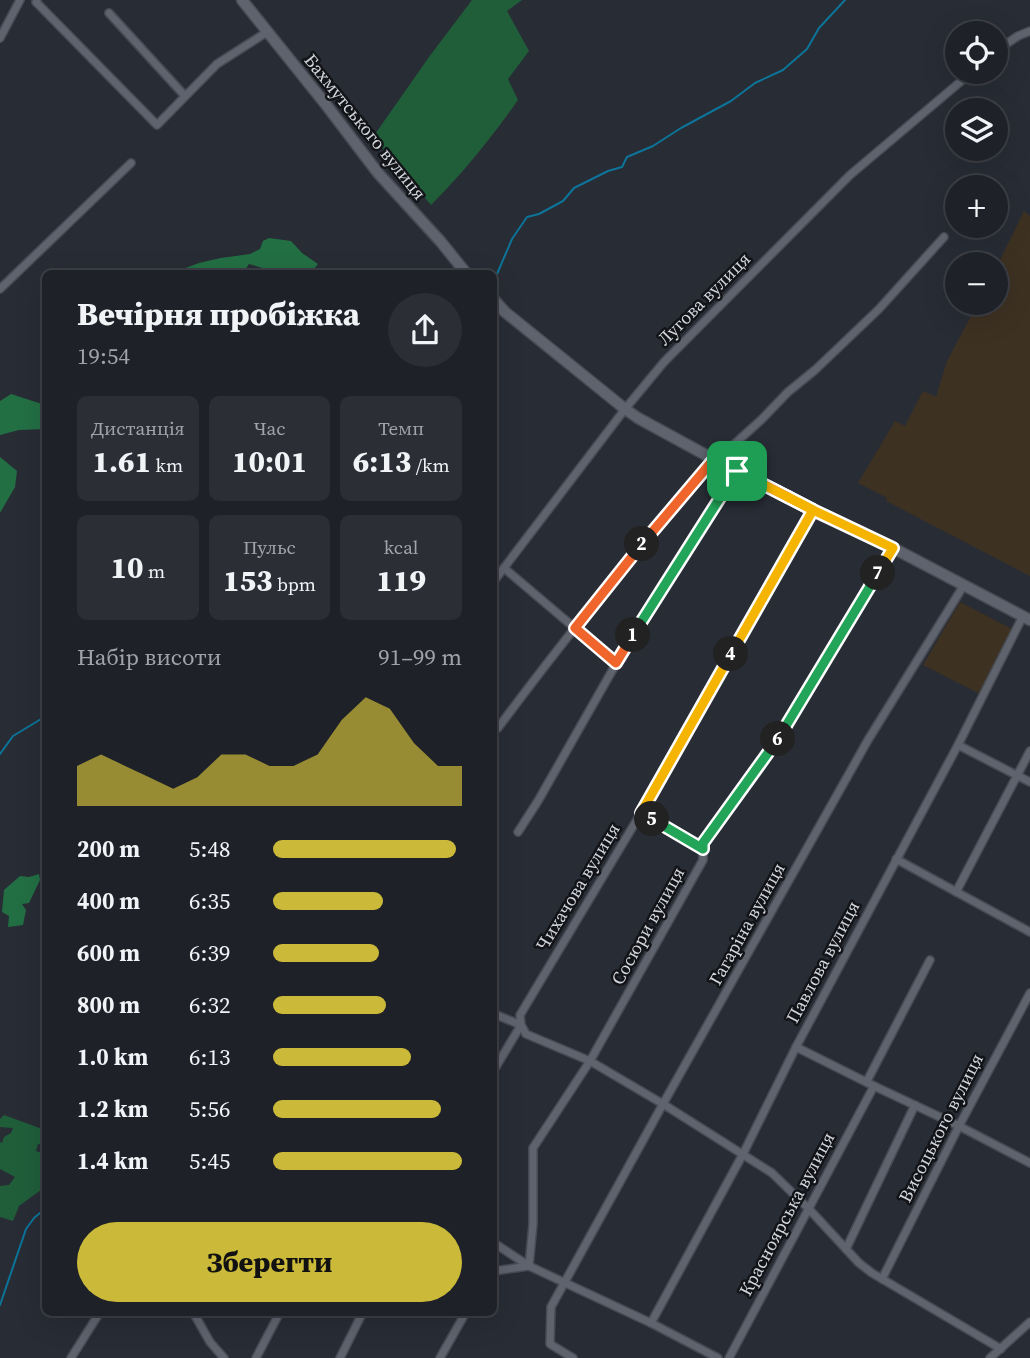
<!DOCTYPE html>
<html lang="uk">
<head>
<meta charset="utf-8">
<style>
  body { margin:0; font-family:"Source Serif 4",serif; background:#2b2e34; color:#f1f3f6; height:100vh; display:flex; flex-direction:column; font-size:26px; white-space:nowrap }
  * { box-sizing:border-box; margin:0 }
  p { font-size:23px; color:#a1a3a8 }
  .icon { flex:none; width:38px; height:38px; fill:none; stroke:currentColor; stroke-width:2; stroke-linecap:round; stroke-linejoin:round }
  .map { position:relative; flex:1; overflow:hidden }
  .side { position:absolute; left:42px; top:270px; width:455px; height:1046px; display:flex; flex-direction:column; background:#1e2128; border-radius:10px; box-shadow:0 7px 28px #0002,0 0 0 2px #3c3e45 }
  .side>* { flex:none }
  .controls { position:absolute; left:945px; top:21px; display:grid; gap:14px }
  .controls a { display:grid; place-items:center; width:63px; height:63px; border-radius:50%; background:#1e2128; box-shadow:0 7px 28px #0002,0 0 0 2px #3c3e45; font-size:35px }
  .pin { position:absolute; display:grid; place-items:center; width:60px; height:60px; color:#fff; margin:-30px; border-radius:14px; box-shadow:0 4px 10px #0006 }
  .km { position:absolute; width:35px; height:35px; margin:-18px; border-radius:50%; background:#222; color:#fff; font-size:19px; line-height:35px; text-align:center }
  .round { display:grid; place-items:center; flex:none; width:74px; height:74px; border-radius:37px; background:#2b2e34 }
  .summary { display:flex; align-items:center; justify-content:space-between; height:119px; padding:0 35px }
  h1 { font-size:32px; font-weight:800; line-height:52px }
  .figures { display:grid; grid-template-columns:repeat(3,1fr); gap:10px; height:119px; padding:7px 35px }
  .figures div { display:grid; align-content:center; border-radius:10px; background:#2b2e34; text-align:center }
  .figures b { font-size:30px; font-weight:800 }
  .figures small { font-size:19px; font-weight:400 }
  .figures p { font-size:19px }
  .chart { height:196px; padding:14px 35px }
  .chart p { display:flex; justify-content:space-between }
  .chart svg { width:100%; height:126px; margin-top:7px; fill:#cbba39; opacity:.7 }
  .button { display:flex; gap:14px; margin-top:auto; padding:14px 35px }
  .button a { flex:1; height:80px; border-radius:42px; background:#cbba39; color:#111; font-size:28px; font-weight:800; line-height:80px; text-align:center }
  ul { padding:0 35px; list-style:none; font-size:23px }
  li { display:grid; grid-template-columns:112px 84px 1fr; align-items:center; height:52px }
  li i { height:18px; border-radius:9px; background:#cbba39 }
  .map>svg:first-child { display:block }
  .industrial { fill:#3d3122 }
  .green { fill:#205e3a }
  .forest { fill:#236f44 }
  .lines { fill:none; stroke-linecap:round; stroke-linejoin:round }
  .stream { stroke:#0d7499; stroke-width:2 }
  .minor-casing { stroke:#474a52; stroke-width:10 }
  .secondary-casing { stroke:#474a52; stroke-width:13 }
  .minor { stroke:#5f636e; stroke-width:7 }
  .secondary { stroke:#5f636e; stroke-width:10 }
  .split-1-casing { stroke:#fff; stroke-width:14 }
  .split-2-casing { stroke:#fff; stroke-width:14 }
  .split-3-casing { stroke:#fff; stroke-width:14 }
  .split-4-casing { stroke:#fff; stroke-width:14 }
  .split-5-casing { stroke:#fff; stroke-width:14 }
  .split-6-casing { stroke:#fff; stroke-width:14 }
  .split-7-casing { stroke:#fff; stroke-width:14 }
  .split-8-casing { stroke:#fff; stroke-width:14 }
  .split-1 { stroke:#22a559; stroke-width:9 }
  .split-2 { stroke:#f0652b; stroke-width:9 }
  .split-3 { stroke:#f0652b; stroke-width:9 }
  .split-4 { stroke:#f5b400; stroke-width:9 }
  .split-5 { stroke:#f5b400; stroke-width:9 }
  .split-6 { stroke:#22a559; stroke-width:9 }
  .split-7 { stroke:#22a559; stroke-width:9 }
  .split-8 { stroke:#f5b400; stroke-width:9 }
  .labels { text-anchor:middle; stroke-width:5; stroke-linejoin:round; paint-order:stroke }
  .street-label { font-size:18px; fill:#d3d6dc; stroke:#121418 }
</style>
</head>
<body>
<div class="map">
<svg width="1030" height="1358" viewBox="0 0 1030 1358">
  <rect width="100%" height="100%" fill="#282c35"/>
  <!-- industrial -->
  <g class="industrial">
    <polygon points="1024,211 1030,216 1030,576 886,501 887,498 858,483 895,421 905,426 923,391 936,397 947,361 978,303 996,303 996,268"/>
    <polygon points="960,602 1014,630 980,694 923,665"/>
  </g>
  <!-- green -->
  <g class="green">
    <path d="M472 0H522L507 11 529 51 508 79 518 100C492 137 464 172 431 205L373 137 429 57Z"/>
    <polygon points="4,1115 45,1130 45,1145 38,1144 36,1151 45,1154 45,1165 40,1167 45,1187 19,1206 13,1221 0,1217 0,1186 9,1185 15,1177 0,1169 0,1142 2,1143 4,1137 11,1133 13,1128 0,1127 0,1119"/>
  </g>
  <!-- forest -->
  <g class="forest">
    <polygon points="269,238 291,241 302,253 318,264 313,270 306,273 272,273 266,269 249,264 243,273 172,273 199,263 221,258 250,254 260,249 263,241"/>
    <polygon points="11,394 45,405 45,429 19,430 0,435 0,401"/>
    <polygon points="0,457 17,471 15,487 0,513"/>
    <polygon points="39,874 40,880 29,903 22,904 26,910 23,925 8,927 9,916 2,912 4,890 20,876 29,877"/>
  </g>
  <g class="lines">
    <!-- stream -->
    <g class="stream">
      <polyline points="494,281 512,239 527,217 539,214 563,201 574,188 608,171 622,167 627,157 653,146 681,128 731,101 755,83 783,70 807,49 819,28 845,0"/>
      <polyline points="0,754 13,736 46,716"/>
      <polyline points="0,1305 26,1229 34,1218 46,1208"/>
    </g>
    <defs>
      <g id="minor">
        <polyline points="37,0 36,2 157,125 217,64 267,32"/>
        <polyline points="109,13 185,96"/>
        <polyline points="0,38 20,0"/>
        <polyline points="996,51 1018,36 1030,31"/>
        <polyline points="0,289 131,163"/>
        <polyline points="720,463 730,448 762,419 788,392 815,370 879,309 944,237"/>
        <polyline points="504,568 616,663"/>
        <polyline points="494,581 625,409 664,362 850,175 972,72"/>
        <path d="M498 728C567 635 639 547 714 459"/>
        <polyline points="958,745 1030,782"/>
        <polyline points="641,813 703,849"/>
        <polyline points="518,832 538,801 641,620 737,472"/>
        <polyline points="896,859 1030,932"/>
        <polyline points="956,892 1030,751"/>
        <polyline points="494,1014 521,1025 526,1034 590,1061 663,1104 772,1173 808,1208 859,1263 872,1273 1001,1349"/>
        <polyline points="796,1047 874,1086 959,1126 1030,1163"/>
        <polyline points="494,1070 521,1025 520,1015 641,813 813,511"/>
        <polyline points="867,1081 930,960"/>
        <polyline points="494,1243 529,1266 651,1323 718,1358"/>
        <polyline points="846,1249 915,1105"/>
        <polyline points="494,1271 529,1266 533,1224 533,1148 590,1061 703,860 703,843 784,730 893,548"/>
        <polyline points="882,1279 959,1126 1030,993"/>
        <polyline points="193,1312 210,1342 224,1358"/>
        <polyline points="651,1323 743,1154 796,1047 958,745 1023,616"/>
        <polyline points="71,1358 100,1312"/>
        <polyline points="256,1358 280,1312"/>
        <polyline points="340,1358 363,1312"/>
        <polyline points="440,1358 466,1312"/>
        <polyline points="573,1358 550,1344 551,1307 663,1104 868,740 964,585"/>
        <polyline points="729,1358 874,1086"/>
        <polyline points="990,1358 1030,1322"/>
      </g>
      <g id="secondary">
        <polyline points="242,0 327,106 378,173 441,242 466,273"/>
        <polyline points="494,300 505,312 625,409 638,418 737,472 813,511 893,548 1030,620"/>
      </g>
    </defs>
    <!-- minor casing -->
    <use href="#minor" class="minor-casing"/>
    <!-- secondary casing -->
    <use href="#secondary" class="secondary-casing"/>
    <!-- minor -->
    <use href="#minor" class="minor"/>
    <!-- secondary -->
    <use href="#secondary" class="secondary"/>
  </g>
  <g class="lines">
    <defs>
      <polyline id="split-1" points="633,635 737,471"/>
      <polyline id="split-2" points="633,635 616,663 575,628 642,544"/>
      <polyline id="split-3" points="642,544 714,459 788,497"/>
      <polyline id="split-4" points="731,654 813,510 788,497"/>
      <polyline id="split-5" points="652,819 641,813 731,654"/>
      <polyline id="split-6" points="652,819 703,849 703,843 778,739"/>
      <polyline id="split-7" points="778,739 878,573"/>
      <polyline id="split-8" points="737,471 813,510 893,548 878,573"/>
    </defs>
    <!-- split-1 casing -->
    <use href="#split-1" class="split-1-casing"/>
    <!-- split-2 casing -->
    <use href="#split-2" class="split-2-casing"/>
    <!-- split-3 casing -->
    <use href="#split-3" class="split-3-casing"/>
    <!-- split-4 casing -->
    <use href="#split-4" class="split-4-casing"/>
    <!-- split-5 casing -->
    <use href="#split-5" class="split-5-casing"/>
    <!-- split-6 casing -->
    <use href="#split-6" class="split-6-casing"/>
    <!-- split-7 casing -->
    <use href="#split-7" class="split-7-casing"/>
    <!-- split-8 casing -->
    <use href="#split-8" class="split-8-casing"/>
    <!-- split-1 -->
    <use href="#split-1" class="split-1"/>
    <!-- split-2 -->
    <use href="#split-2" class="split-2"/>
    <!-- split-3 -->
    <use href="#split-3" class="split-3"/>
    <!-- split-4 -->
    <use href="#split-4" class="split-4"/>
    <!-- split-5 -->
    <use href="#split-5" class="split-5"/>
    <!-- split-6 -->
    <use href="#split-6" class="split-6"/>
    <!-- split-7 -->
    <use href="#split-7" class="split-7"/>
    <!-- split-8 -->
    <use href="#split-8" class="split-8"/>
  </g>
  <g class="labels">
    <!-- street labels -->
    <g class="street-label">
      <text transform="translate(365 127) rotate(51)" y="6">Бахмутського вулиця</text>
      <text transform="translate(704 299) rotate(-45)" y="6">Лугова вулиця</text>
      <text transform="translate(578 887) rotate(-59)" y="6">Чихачова вулиця</text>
      <text transform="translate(747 924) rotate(-61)" y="6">Гагаріна вулиця</text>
      <text transform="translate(648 926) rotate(-61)" y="6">Сосюри вулиця</text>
      <text transform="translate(823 962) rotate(-62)" y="6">Павлова вулиця</text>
      <text transform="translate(941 1128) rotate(-63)" y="6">Висоцького вулиця</text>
      <text transform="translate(787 1214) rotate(-62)" y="6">Красноярська вулиця</text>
    </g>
  </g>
</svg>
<div class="controls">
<a><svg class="icon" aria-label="locate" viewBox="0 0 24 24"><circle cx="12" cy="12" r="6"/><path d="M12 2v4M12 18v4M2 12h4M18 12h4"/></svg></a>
<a><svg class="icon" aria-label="layers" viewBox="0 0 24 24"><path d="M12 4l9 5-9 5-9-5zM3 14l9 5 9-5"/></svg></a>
<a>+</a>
<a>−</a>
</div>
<div class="pin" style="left:737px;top:471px;background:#1e9e55"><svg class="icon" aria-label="arrive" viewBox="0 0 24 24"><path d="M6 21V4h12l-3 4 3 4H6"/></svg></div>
<b class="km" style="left:633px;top:635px">1</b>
<b class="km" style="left:642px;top:544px">2</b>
<b class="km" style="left:731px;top:654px">4</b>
<b class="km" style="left:652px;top:819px">5</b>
<b class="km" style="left:778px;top:739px">6</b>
<b class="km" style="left:878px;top:573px">7</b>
<section class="side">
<div class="summary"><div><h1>Вечірня пробіжка</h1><p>19:54</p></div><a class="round"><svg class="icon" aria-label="share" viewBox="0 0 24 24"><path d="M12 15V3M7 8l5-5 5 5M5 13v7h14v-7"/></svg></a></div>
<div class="figures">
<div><p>Дистанція</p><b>1.61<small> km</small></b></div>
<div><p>Час</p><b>10:01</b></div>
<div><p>Темп</p><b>6:13<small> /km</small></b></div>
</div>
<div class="figures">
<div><b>10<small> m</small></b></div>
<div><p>Пульс</p><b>153<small> bpm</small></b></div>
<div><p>kcal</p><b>119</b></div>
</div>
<div class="chart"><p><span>Набір висоти</span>91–99 m</p>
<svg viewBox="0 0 160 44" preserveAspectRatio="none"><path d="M0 44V30L10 26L20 30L30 34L40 38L50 34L60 26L70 26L80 30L90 30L100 26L110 14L120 6L130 10L140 22L150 30L160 30V44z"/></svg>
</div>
<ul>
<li><b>200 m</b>5:48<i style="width:97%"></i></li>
<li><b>400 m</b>6:35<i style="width:58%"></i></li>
<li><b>600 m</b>6:39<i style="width:56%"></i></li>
<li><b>800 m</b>6:32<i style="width:60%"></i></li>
<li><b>1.0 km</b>6:13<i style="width:73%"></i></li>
<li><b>1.2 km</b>5:56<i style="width:89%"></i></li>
<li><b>1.4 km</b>5:45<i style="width:100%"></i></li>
</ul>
<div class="button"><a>Зберегти</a></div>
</section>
</div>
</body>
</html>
